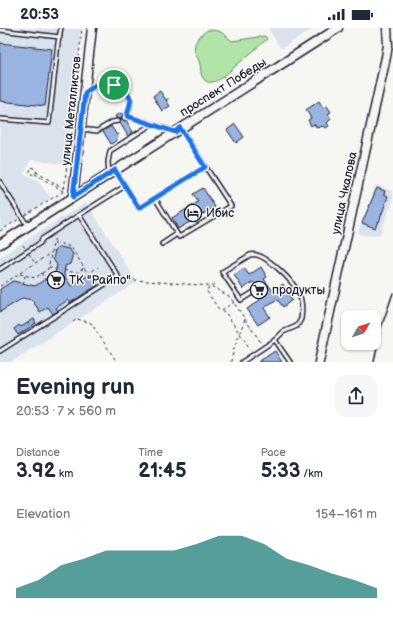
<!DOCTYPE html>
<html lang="en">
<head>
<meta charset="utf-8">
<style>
  body { margin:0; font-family:"Balsamiq Sans",sans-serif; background:#f6f6f7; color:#1f2937; height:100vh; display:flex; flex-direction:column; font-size:15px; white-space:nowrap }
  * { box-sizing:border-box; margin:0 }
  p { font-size:13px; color:#747a83 }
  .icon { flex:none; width:22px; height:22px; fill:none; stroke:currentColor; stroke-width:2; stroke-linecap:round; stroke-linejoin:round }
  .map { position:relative; height:334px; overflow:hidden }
  .sheet { display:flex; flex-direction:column; background:#fff; flex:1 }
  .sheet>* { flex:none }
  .needle { width:26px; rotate:51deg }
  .fabs { position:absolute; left:341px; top:282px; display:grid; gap:8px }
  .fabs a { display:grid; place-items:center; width:40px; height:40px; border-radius:8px; background:#fff; box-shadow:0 1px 3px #0004; font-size:20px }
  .pin { position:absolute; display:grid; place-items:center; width:34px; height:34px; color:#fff; margin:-17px; border:2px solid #fff; border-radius:50%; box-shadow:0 1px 4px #0007 }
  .round { display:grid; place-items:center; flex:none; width:42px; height:42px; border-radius:12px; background:#f6f6f7 }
  .headline { display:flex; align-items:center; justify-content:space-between; height:68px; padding:0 16px }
  h1 { font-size:22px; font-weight:700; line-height:30px }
  .metrics { display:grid; grid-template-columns:repeat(3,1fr); gap:6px; height:68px; padding:4px 16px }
  .metrics div { display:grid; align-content:center }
  .metrics b { font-size:20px; font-weight:700 }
  .metrics small { font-size:11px; font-weight:400 }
  .metrics p { font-size:11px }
  .chart { height:112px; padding:8px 16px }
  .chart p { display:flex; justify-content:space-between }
  .chart svg { width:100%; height:72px; margin-top:4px; fill:#0f766e; opacity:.7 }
  .status { display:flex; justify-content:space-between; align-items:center; height:28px; padding:0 20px; background:#fff; direction:ltr }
  .status svg { height:11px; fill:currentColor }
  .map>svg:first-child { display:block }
  .built { fill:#dae2ed }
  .green { fill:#b1e5a7; stroke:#6a8471 }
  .building { fill:#99b4e0; stroke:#22223b }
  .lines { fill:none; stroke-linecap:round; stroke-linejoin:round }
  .lane-casing { stroke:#22223b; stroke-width:6 }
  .secondary-casing { stroke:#22223b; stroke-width:11 }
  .path { stroke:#22223b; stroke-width:1; stroke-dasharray:3 3; stroke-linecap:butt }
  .lane { stroke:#f6f6f2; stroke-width:3 }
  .secondary { stroke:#f6f6f2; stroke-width:8 }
  .rail { stroke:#22223b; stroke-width:1.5 }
  .route-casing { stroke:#fff; stroke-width:8 }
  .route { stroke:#1a73e8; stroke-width:5 }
  .labels { text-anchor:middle; stroke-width:3; stroke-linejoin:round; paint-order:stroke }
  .street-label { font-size:12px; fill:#22223b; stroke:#f6f6f2 }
  .poi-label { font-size:12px; fill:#22223b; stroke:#f6f6f2; text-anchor:start }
</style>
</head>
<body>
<div class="status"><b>20:53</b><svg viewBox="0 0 49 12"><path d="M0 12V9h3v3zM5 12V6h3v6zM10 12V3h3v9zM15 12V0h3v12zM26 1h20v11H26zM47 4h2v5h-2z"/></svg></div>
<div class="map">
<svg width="393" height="334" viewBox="0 0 393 334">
  <rect width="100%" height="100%" fill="#f6f6f2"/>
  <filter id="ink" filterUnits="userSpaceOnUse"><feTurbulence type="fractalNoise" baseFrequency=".025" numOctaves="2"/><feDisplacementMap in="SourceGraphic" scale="8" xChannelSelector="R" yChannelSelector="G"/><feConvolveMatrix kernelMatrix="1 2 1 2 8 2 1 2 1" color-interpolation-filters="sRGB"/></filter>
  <g filter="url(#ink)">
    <!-- built -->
    <g class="built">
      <polygon points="0,0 81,1 65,136 31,132 24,146 37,152 51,170 0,202"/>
      <polygon points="268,0 314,0 281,21"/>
      <polygon points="376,157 393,164 393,172 379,208 359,207 359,201"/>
      <polygon points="86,174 137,254 11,334 0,334 0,229"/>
    </g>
    <!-- green -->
    <path class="green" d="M208 2C221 2 223 5 232 13L265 8 267 11 223 49C216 54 206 58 202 48 200 44 201 39 200 36 199 31 196 28 195 24 192 14 201 6 208 2Z"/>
    <!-- building -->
    <g class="building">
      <polygon points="0,15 52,21 45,78 0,73"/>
      <polygon points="160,63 170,78 162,83 153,68"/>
      <polygon points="319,73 324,81 327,78 331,84 328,86 331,91 327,95 329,98 325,100 323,98 317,100 314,96 311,98 308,92 311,90 306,82"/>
      <polygon points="121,85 123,87 121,92 126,92 133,104 128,108 120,95 121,91 116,90 115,88"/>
      <polygon points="235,96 244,109 236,115 227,102"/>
      <polygon points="111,98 118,109 117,112 111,116 103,103"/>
      <polygon points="203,160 215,179 178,201 172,190 198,174 193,166"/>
      <polygon points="377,160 385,163 384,166 388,168 379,194 378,193 375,200 362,195"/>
      <polygon points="60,219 69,221 73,226 70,236 65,238 64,247 71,258 87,248 93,250 98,257 70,275 68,272 56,280 58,283 53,286 48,279 40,284 32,272 23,270 0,284 0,261 13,253 35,258 55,245 57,237 53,231 55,222"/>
      <polygon points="261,239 267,249 264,251 273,263 283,256 292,272 283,279 277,271 264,280 270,289 258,297 247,281 260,272 259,270 263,268 260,263 260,261 253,254 243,261 234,247 244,240 249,247"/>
      <polygon points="34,291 36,295 18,307 14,301 19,297 21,299"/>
      <polygon points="275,323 282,334 258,334"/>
    </g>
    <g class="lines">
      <defs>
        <g id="lane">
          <polyline points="0,2 60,9"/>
          <path d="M86 64C90 61 93 58 97 57 111 52 134 62 130 79 129 84 128 87 124 90"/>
          <polyline points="127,88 152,96"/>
          <polyline points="0,91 49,95 58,15 61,0"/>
          <polyline points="81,101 97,103 112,94 118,93"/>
          <polyline points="116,143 139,180 205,139"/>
          <polyline points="109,145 108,134 110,123 152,96 174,103"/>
          <polyline points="0,154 27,197"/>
          <polyline points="155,170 179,209 231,178 181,101"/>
          <polyline points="162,216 177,206"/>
          <polyline points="0,241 40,215 42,211 79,187"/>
          <polyline points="275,312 290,334"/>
          <polyline points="0,323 118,248 79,187 125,158"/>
          <path d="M242 334 275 312 283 304 297 298 301 291C302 284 302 273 299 266 294 254 264 223 250 227L222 244 241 272 257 262"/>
        </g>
        <g id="secondary">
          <polyline points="73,169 92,0"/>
          <polyline points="0,216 338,0"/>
          <polyline points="319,334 386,29 388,17 387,0"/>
        </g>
      </defs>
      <!-- lane casing -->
      <use href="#lane" class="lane-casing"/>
      <!-- secondary casing -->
      <use href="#secondary" class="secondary-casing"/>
      <!-- path -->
      <g class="path">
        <polyline points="166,72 171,69"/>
        <polyline points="117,107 121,104"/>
        <polygon points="32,139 37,143 34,147 29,145"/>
        <polyline points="36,144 63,160"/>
        <polyline points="35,146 63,163"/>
        <polyline points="25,187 64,163 82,0"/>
        <polyline points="0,203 19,191"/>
        <polyline points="55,214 71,219 88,246 98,239"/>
        <polyline points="54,215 58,220"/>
        <polyline points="23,217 25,220"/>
        <polyline points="29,226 35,235"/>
        <polyline points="49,239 56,241"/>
        <polyline points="64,242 76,245 84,240"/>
        <polyline points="41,245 45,252"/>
        <polyline points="20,246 35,250 48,241 51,226"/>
        <polyline points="122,251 211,258 230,269 262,316"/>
        <polyline points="23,256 25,248"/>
        <polyline points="214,256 206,262 218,280 225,284 251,322"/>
        <polyline points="0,258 51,225 55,208"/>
        <polyline points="222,282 236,273"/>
        <polyline points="73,294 77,291 91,295 117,334"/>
        <polyline points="231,334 234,320 245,291"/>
      </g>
      <!-- lane -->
      <use href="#lane" class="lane"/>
      <!-- secondary -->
      <use href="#secondary" class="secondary"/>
      <!-- rail -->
      <polyline class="rail" points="374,334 381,300 393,265"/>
    </g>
  </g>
  <g class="lines" filter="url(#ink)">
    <defs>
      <path id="route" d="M102 56C115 56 127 60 131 72L127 88 175 104 180 100 205 139 139 180 115 142 73 169 85 65 94 58Z"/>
    </defs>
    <!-- route casing -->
    <use href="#route" class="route-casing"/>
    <!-- route -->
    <use href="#route" class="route"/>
  </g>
  <!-- icons -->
  <defs>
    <symbol id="hotel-ring" viewBox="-11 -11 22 22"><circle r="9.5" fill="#f6f6f2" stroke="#22223b" stroke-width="1.5"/><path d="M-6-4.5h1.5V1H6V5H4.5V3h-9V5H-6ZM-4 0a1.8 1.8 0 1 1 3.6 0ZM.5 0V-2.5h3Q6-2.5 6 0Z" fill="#22223b"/></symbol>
    <symbol id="supermarket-ring" viewBox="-11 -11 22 22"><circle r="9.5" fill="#f6f6f2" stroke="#22223b" stroke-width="1.5"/><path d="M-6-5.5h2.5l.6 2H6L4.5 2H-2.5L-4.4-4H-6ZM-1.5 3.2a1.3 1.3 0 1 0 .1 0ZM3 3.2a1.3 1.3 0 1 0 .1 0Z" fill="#22223b"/></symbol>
  </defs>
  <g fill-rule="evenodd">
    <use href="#hotel-ring" x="183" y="175" width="20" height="20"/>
    <use href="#supermarket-ring" x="46" y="242" width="20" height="20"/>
    <use href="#supermarket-ring" x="249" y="252" width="20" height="20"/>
  </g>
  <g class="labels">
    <!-- street labels -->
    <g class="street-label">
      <text transform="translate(223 59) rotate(-32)" y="4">проспект Победы</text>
      <text transform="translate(71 83) rotate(-84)" y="4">улица Металлистов</text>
      <text transform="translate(344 165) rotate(-78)" y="4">улица Чкалова</text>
    </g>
    <!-- poi labels -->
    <g class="poi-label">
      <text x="206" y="189">Ибис</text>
      <text x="69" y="256">ТК "Райпо"</text>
      <text x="272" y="266">продукты</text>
    </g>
  </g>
</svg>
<div class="fabs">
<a><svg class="needle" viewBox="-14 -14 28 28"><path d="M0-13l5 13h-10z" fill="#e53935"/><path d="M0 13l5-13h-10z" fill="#747a83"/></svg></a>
</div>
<div class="pin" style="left:114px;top:57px;background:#1e9e55"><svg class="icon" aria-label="arrive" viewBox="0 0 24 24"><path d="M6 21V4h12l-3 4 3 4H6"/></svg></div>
</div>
<section class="sheet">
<div class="headline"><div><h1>Evening run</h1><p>20:53 · 7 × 560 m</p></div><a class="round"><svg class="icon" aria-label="share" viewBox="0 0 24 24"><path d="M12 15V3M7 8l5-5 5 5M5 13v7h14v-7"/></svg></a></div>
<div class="metrics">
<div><p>Distance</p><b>3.92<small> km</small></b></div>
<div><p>Time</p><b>21:45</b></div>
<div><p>Pace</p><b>5:33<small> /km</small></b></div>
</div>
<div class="chart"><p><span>Elevation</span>154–161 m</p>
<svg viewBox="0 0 160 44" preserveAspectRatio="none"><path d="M0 44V38L10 33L20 24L30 20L40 15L50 15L60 15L70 15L80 11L90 6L100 6L110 11L120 20L130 24L140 29L150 33L160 38V44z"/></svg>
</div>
</section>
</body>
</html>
